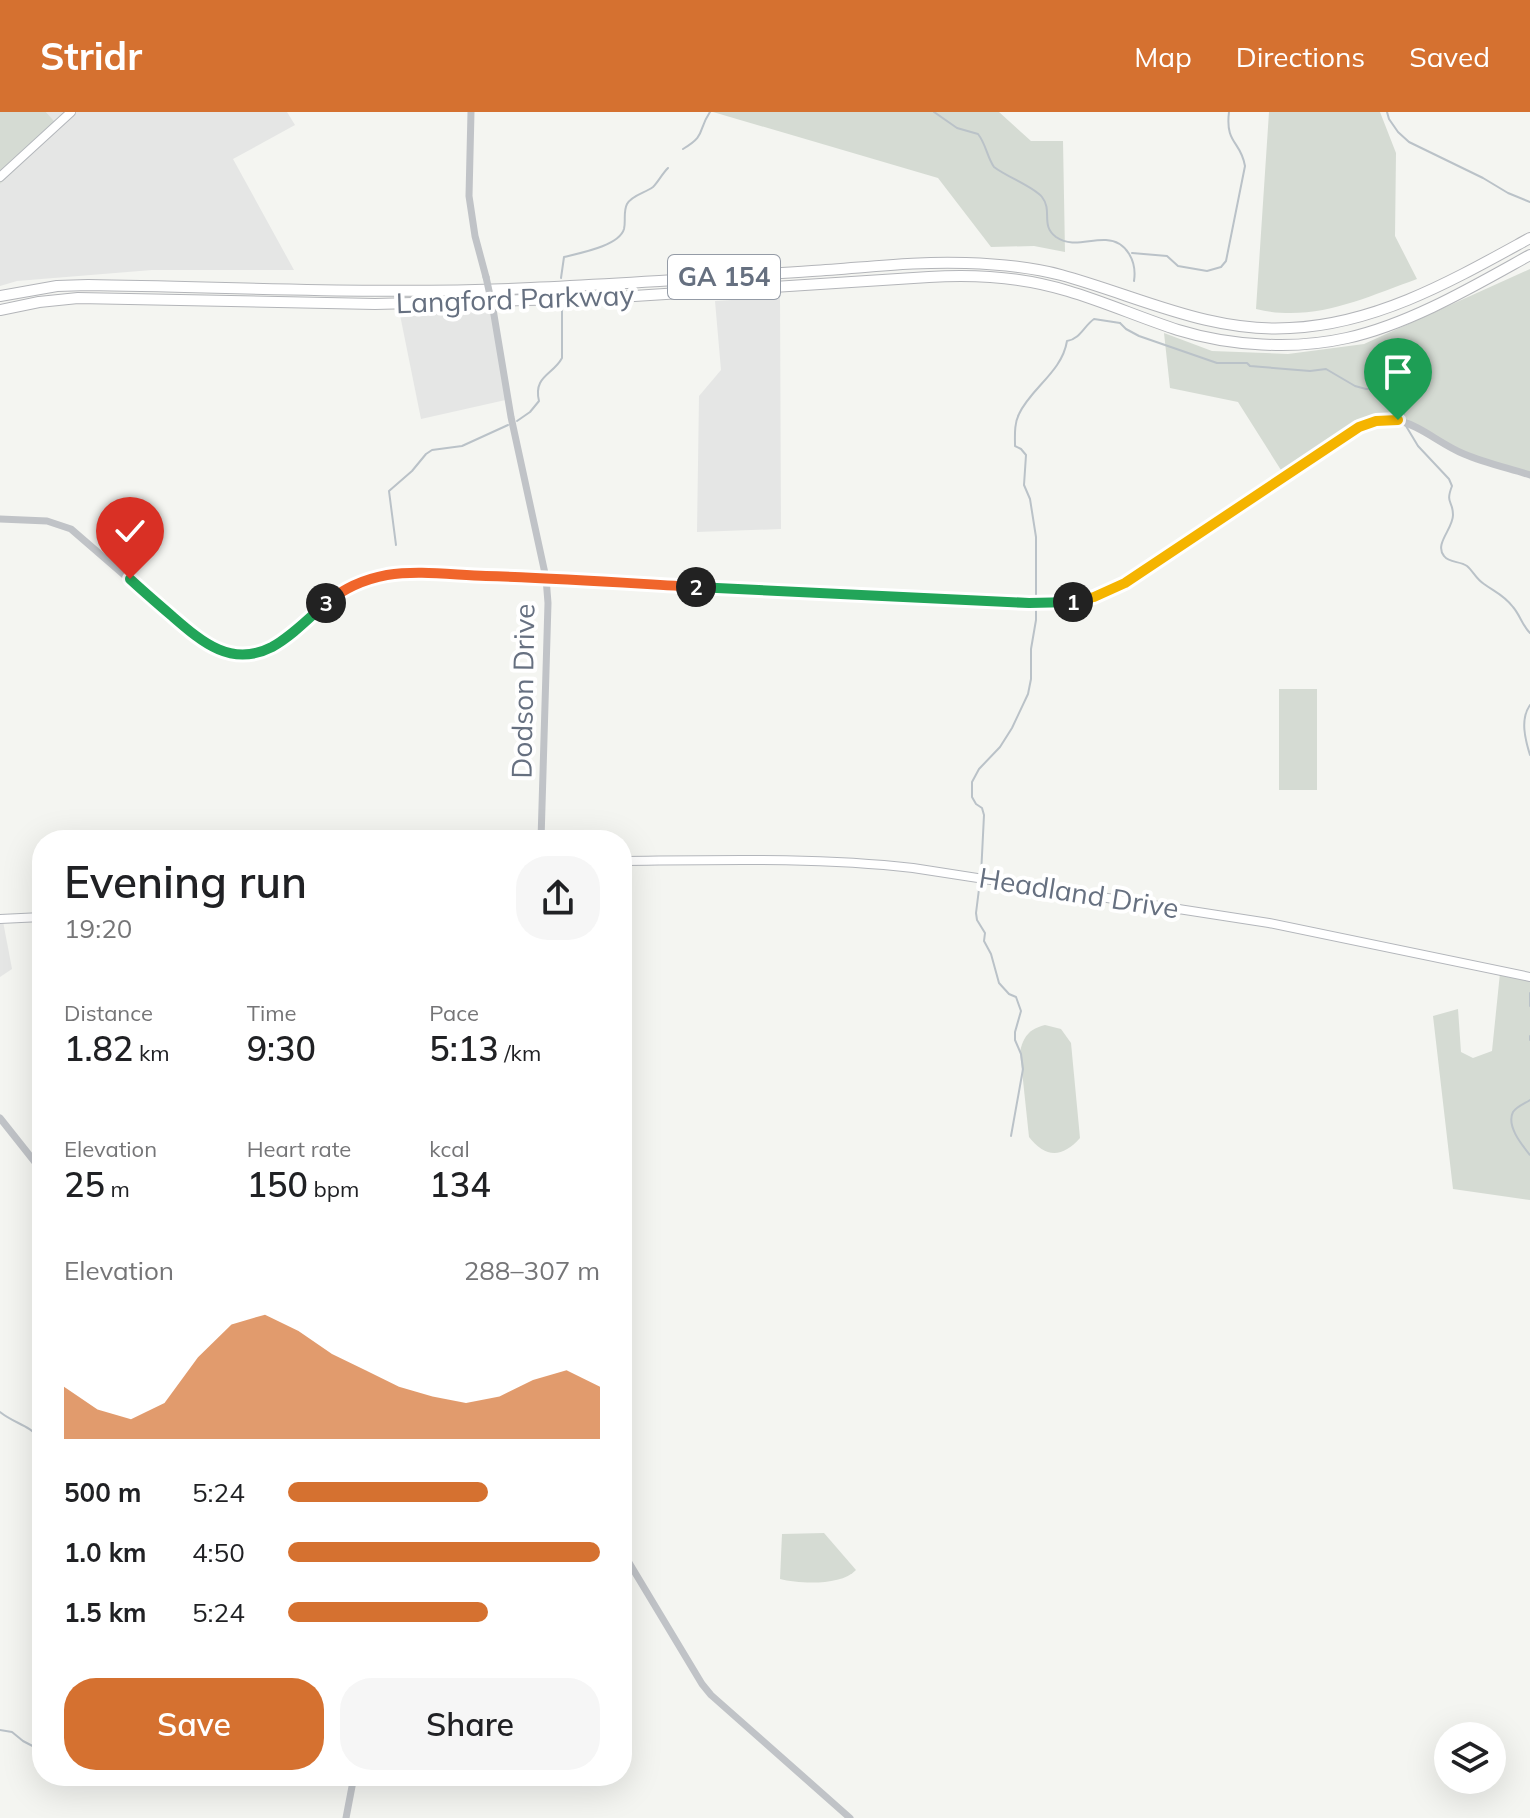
<!DOCTYPE html>
<html lang="en">
<head>
<meta charset="utf-8">
<style>
  body { margin:0; font-family:Mulish,sans-serif; background:#f6f6f6; color:#202124; height:100vh; display:flex; flex-direction:column; font-size:30px; white-space:nowrap }
  * { box-sizing:border-box; margin:0 }
  p { font-size:26px; color:#757577 }
  .icon { flex:none; width:44px; height:44px; fill:none; stroke:currentColor; stroke-width:2; stroke-linecap:round; stroke-linejoin:round }
  .map { position:relative; flex:1; overflow:hidden }
  .panel { position:absolute; left:32px; top:718px; width:600px; height:956px; display:flex; flex-direction:column; background:#fff; border-radius:32px; box-shadow:0 8px 32px #0002 }
  .panel>* { flex:none }
  .controls { position:absolute; left:1434px; top:1610px; display:grid; gap:16px }
  .controls a { display:grid; place-items:center; width:72px; height:72px; border-radius:50%; background:#fff; box-shadow:0 8px 32px #0002; font-size:40px }
  .pin { position:absolute; display:grid; place-items:center; width:68px; height:68px; color:#fff; margin:-82px -34px; border-radius:50% 50% 50% 0; rotate:-45deg; box-shadow:0 0 8px #0007 }
  .pin .icon { rotate:45deg }
  .km { position:absolute; width:40px; height:40px; margin:-20px; border-radius:50%; background:#222; color:#fff; font-size:22px; line-height:40px; text-align:center }
  .round { display:grid; place-items:center; flex:none; width:84px; height:84px; border-radius:32px; background:#f6f6f6 }
  .overview { display:flex; align-items:center; justify-content:space-between; height:136px; padding:0 32px }
  h1 { font-size:44px; font-weight:600; line-height:60px }
  .metrics { display:grid; grid-template-columns:repeat(3,1fr); gap:12px; height:136px; padding:8px 32px }
  .metrics div { display:grid; align-content:center }
  .metrics b { font-size:34px; font-weight:600 }
  .metrics small { font-size:22px; font-weight:400 }
  .metrics p { font-size:22px }
  .chart { height:224px; padding:16px 32px }
  .chart p { display:flex; justify-content:space-between }
  .chart svg { width:100%; height:144px; margin-top:8px; fill:#d57130; opacity:.7 }
  .button { display:flex; gap:16px; margin-top:auto; padding:16px 32px }
  .button a { flex:1; height:92px; border-radius:32px; background:#d57130; color:#fff; font-size:32px; font-weight:600; line-height:92px; text-align:center }
  .button a+a { background:#f6f6f6; color:#202124 }
  ul { padding:0 32px; list-style:none; font-size:26px }
  li { display:grid; grid-template-columns:128px 96px 1fr; align-items:center; height:60px }
  li i { height:20px; border-radius:10px; background:#d57130 }
  header { display:flex; align-items:center; gap:48px; box-sizing:border-box; height:112px; padding:0 40px; background:#d57130; color:#fff }
  header strong { font-size:38px }
  nav { display:flex; gap:44px; margin-inline-start:auto; font-size:28px }
  .map>svg:first-child { display:block }
  .built { fill:#e5e6e5 }
  .green { fill:#d5dbd3 }
  .lines { fill:none; stroke-linecap:round; stroke-linejoin:round }
  .stream { stroke:#bac2c8; stroke-width:2 }
  .secondary-casing { stroke:#b3b6bb; stroke-width:10 }
  .motorway-casing { stroke:#b3b5b9; stroke-width:12 }
  .tertiary { stroke:#c0c3c7; stroke-width:7 }
  .secondary { stroke:#fff; stroke-width:8 }
  .motorway { stroke:#fff; stroke-width:10 }
  .tertiary-bridge { stroke:#c0c3c7; stroke-width:7 }
  .split-1-casing { stroke:#fff; stroke-width:16 }
  .split-2-casing { stroke:#fff; stroke-width:16 }
  .split-3-casing { stroke:#fff; stroke-width:16 }
  .split-4-casing { stroke:#fff; stroke-width:16 }
  .split-1 { stroke:#f5b400; stroke-width:10 }
  .split-2 { stroke:#22a559; stroke-width:10 }
  .split-3 { stroke:#f0652b; stroke-width:10 }
  .split-4 { stroke:#22a559; stroke-width:10 }
  .labels { text-anchor:middle; stroke-width:8; stroke-linejoin:round; paint-order:stroke }
  .shield { fill:#fff; stroke:#949ba6; stroke-width:2 }
  .shield-label { font-size:26px; font-weight:bold; fill:#667080 }
  .street-label { font-size:28px; fill:#667080; stroke:#fff }
</style>
</head>
<body>
<header>
<strong>Stridr</strong>
<nav><a>Map</a><a>Directions</a><a>Saved</a></nav>
</header>
<div class="map">
<svg width="1530" height="1706" viewBox="0 0 1530 1706">
  <rect width="100%" height="100%" fill="#f4f5f1"/>
  <!-- built -->
  <g class="built">
    <polygon points="46,0 287,0 295,13 233,47 294,158 152,158 17,169 0,174 0,72 59,16"/>
    <polygon points="780,185 781,417 697,420 699,284 721,258 715,189"/>
    <polygon points="398,193 494,194 510,287 421,307"/>
    <polygon points="0,804 2,804 12,857 0,865"/>
  </g>
  <!-- green -->
  <g class="green">
    <polygon points="0,0 46,0 60,16 0,72"/>
    <polygon points="713,0 999,0 1031,29 1063,29 1065,140 1034,134 991,135 938,66"/>
    <path d="M1269 0H1380L1396 41 1395 124 1417 167C1364 186 1314 211 1256 197Z"/>
    <polygon points="1530,157 1530,362 1475,345 1434,325 1400,306 1367,309 1286,366 1238,290 1170,276 1164,221 1212,239 1288,242 1364,232"/>
    <rect x="1279" y="577" width="38" height="101"/>
    <polygon points="1500,861 1530,867 1530,1088 1453,1077 1433,904 1458,897 1461,940 1473,946 1492,939"/>
    <path d="M1045 913 1061 917 1071 931 1080 1026C1063 1045 1046 1047 1029 1025L1020 940C1023 925 1029 917 1045 913Z"/>
    <path d="M824 1421 856 1458C841 1474 800 1472 780 1467L782 1422Z"/>
  </g>
  <g class="lines">
    <!-- stream -->
    <g class="stream">
      <path d="M934 0 957 16 978 22C986 32 987 45 994 55 1007 65 1034 75 1042 85 1053 99 1040 113 1056 125 1072 136 1089 127 1106 128 1127 129 1137 150 1134 169"/>
      <polyline points="1387,0 1389,7 1398,20 1409,30 1483,66 1508,81 1530,90"/>
      <path d="M683 37C707 23 697 19 710 0"/>
      <path d="M1132 141 1167 144 1178 154 1207 159 1221 155 1226 149 1245 54C1241 29 1225 32 1229 0"/>
      <path d="M561 166 564 145C580 141 619 134 624 117 626 109 623 100 627 92 632 83 645 81 653 75 658 70 662 62 668 56"/>
      <polyline points="1120,211 1126,217 1139,224 1217,251 1247,251 1250,254 1310,259 1326,257 1355,274 1366,277 1388,276 1395,279 1399,286 1405,308"/>
      <path d="M517 309 530 300 539 289C533 264 553 263 562 246V198"/>
      <path d="M1406 314 1418 334 1449 367 1452 374C1445 392 1453 388 1453 403 1453 417 1434 432 1444 444 1449 451 1460 449 1467 454 1473 459 1476 467 1484 472 1495 480 1504 483 1513 495 1520 503 1522 513 1530 521"/>
      <polyline points="396,433 389,379 412,359 426,342 432,338 462,334 508,313"/>
      <path d="M1530 593C1520 607 1525 627 1530 643"/>
      <path d="M981 763 984 703 982 696 976 692 972 685V670L979 657 1000 635 1012 616 1028 582 1031 567V537L1036 508V425L1030 387 1024 373 1026 343 1021 337 1015 334C1015 323 1014 312 1019 302 1031 276 1062 260 1067 229 1080 227 1084 214 1094 207L1120 211"/>
      <polyline points="980,769 976,801 977,808 985,821 984,829 991,842 999,871 1009,882 1016,885 1021,899 1015,920 1015,928 1021,942 1023,957 1011,1024"/>
      <polyline points="1530,881 1530,894"/>
      <polyline points="1530,924 1530,928"/>
      <path d="M1530 988C1524 992 1517 994 1513 1000 1506 1014 1522 1033 1530 1043"/>
      <path d="M0 1300C15 1312 28 1312 42 1328"/>
      <polyline points="0,1618 12,1620 23,1629 42,1639"/>
    </g>
    <defs>
      <g id="secondary">
        <polyline points="0,65 71,0"/>
        <path d="M622 749C719 748 816 745 913 756L1269 811 1530 865"/>
        <polyline points="0,807 42,805"/>
      </g>
      <g id="motorway">
        <path d="M0 184 57 174 88 173C236 175 384 183 531 176 625 172 718 165 812 159 863 156 915 149 966 151 998 152 1031 155 1061 163 1138 184 1209 221 1290 216 1378 212 1455 167 1530 126"/>
        <path d="M0 198 39 190 78 186 375 192 603 186 929 165C976 162 1023 165 1068 179 1105 190 1141 206 1178 218 1230 234 1294 238 1347 226 1410 212 1474 174 1530 143"/>
      </g>
    </defs>
    <!-- secondary casing -->
    <use href="#secondary" class="secondary-casing"/>
    <!-- motorway casing -->
    <use href="#motorway" class="motorway-casing"/>
    <!-- tertiary -->
    <g class="tertiary">
      <polyline points="471,0 469,84 475,124 486,165"/>
      <polyline points="493,197 511,305 546,466 548,491 541,728"/>
      <path d="M0 407 47 409 71 417 197 526C222 543 248 546 275 533L329 488 344 478 374 466 414 461 546 466 695 475 1029 491 1082 489 1125 471 1359 315C1404 293 1426 326 1464 342 1485 351 1508 356 1530 363"/>
      <polyline points="0,1006 42,1059"/>
      <polyline points="622,1439 702,1572 711,1583 850,1706"/>
      <polyline points="346,1706 354,1664"/>
    </g>
    <!-- secondary -->
    <use href="#secondary" class="secondary"/>
    <!-- motorway -->
    <use href="#motorway" class="motorway"/>
    <!-- tertiary-bridge -->
    <polyline class="tertiary-bridge" points="486,165 493,197"/>
  </g>
  <g class="lines">
    <defs>
      <polyline id="split-1" points="1073,490 1094,485 1125,471 1359,315 1376,309 1398,308"/>
      <polyline id="split-2" points="696,475 1029,491 1073,490"/>
      <path id="split-3" d="M326 491C343 477 365 467 387 463 419 458 453 463 486 464 556 466 626 471 696 475"/>
      <path id="split-4" d="M130 467C144 480 158 492 172 504 202 530 231 556 272 535 292 524 309 506 326 491"/>
    </defs>
    <!-- split-1 casing -->
    <use href="#split-1" class="split-1-casing"/>
    <!-- split-2 casing -->
    <use href="#split-2" class="split-2-casing"/>
    <!-- split-3 casing -->
    <use href="#split-3" class="split-3-casing"/>
    <!-- split-4 casing -->
    <use href="#split-4" class="split-4-casing"/>
    <!-- split-1 -->
    <use href="#split-1" class="split-1"/>
    <!-- split-2 -->
    <use href="#split-2" class="split-2"/>
    <!-- split-3 -->
    <use href="#split-3" class="split-3"/>
    <!-- split-4 -->
    <use href="#split-4" class="split-4"/>
  </g>
  <g class="labels">
    <!-- shield labels -->
    <rect class="shield" x="668" y="143" width="112" height="44" rx="6"/>
    <g class="shield-label">
      <text x="724" y="174">GA 154</text>
    </g>
    <!-- street labels -->
    <g class="street-label">
      <text transform="translate(515 187) rotate(-2)" y="10">Langford Parkway</text>
      <text transform="translate(523 579) rotate(-89)" y="10">Dodson Drive</text>
      <text transform="translate(1079 781) rotate(9)" y="10">Headland Drive</text>
    </g>
  </g>
</svg>
<div class="controls">
<a><svg class="icon" aria-label="layers" viewBox="0 0 24 24"><path d="M12 4l9 5-9 5-9-5zM3 14l9 5 9-5"/></svg></a>
</div>
<div class="pin" style="left:1398px;top:308px;background:#1e9e55"><svg class="icon" aria-label="arrive" viewBox="0 0 24 24"><path d="M6 21V4h12l-3 4 3 4H6"/></svg></div>
<div class="pin" style="left:130px;top:467px;background:#d93025"><svg class="icon" aria-label="check" viewBox="0 0 24 24"><path d="M5 12l5 5 9-10"/></svg></div>
<b class="km" style="left:1073px;top:490px">1</b>
<b class="km" style="left:696px;top:475px">2</b>
<b class="km" style="left:326px;top:491px">3</b>
<section class="panel">
<div class="overview"><div><h1>Evening run</h1><p>19:20</p></div><a class="round"><svg class="icon" aria-label="share" viewBox="0 0 24 24"><path d="M12 15V3M7 8l5-5 5 5M5 13v7h14v-7"/></svg></a></div>
<div class="metrics">
<div><p>Distance</p><b>1.82<small> km</small></b></div>
<div><p>Time</p><b>9:30</b></div>
<div><p>Pace</p><b>5:13<small> /km</small></b></div>
</div>
<div class="metrics">
<div><p>Elevation</p><b>25<small> m</small></b></div>
<div><p>Heart rate</p><b>150<small> bpm</small></b></div>
<div><p>kcal</p><b>134</b></div>
</div>
<div class="chart"><p><span>Elevation</span>288–307 m</p>
<svg viewBox="0 0 160 44" preserveAspectRatio="none"><path d="M0 44V28L10 35L20 38L30 33L40 19L50 9L60 6L70 11L80 18L90 23L100 28L110 31L120 33L130 31L140 26L150 23L160 28V44z"/></svg>
</div>
<ul>
<li><b>500 m</b>5:24<i style="width:64%"></i></li>
<li><b>1.0 km</b>4:50<i style="width:100%"></i></li>
<li><b>1.5 km</b>5:24<i style="width:64%"></i></li>
</ul>
<div class="button"><a>Save</a><a>Share</a></div>
</section>
</div>
</body>
</html>
